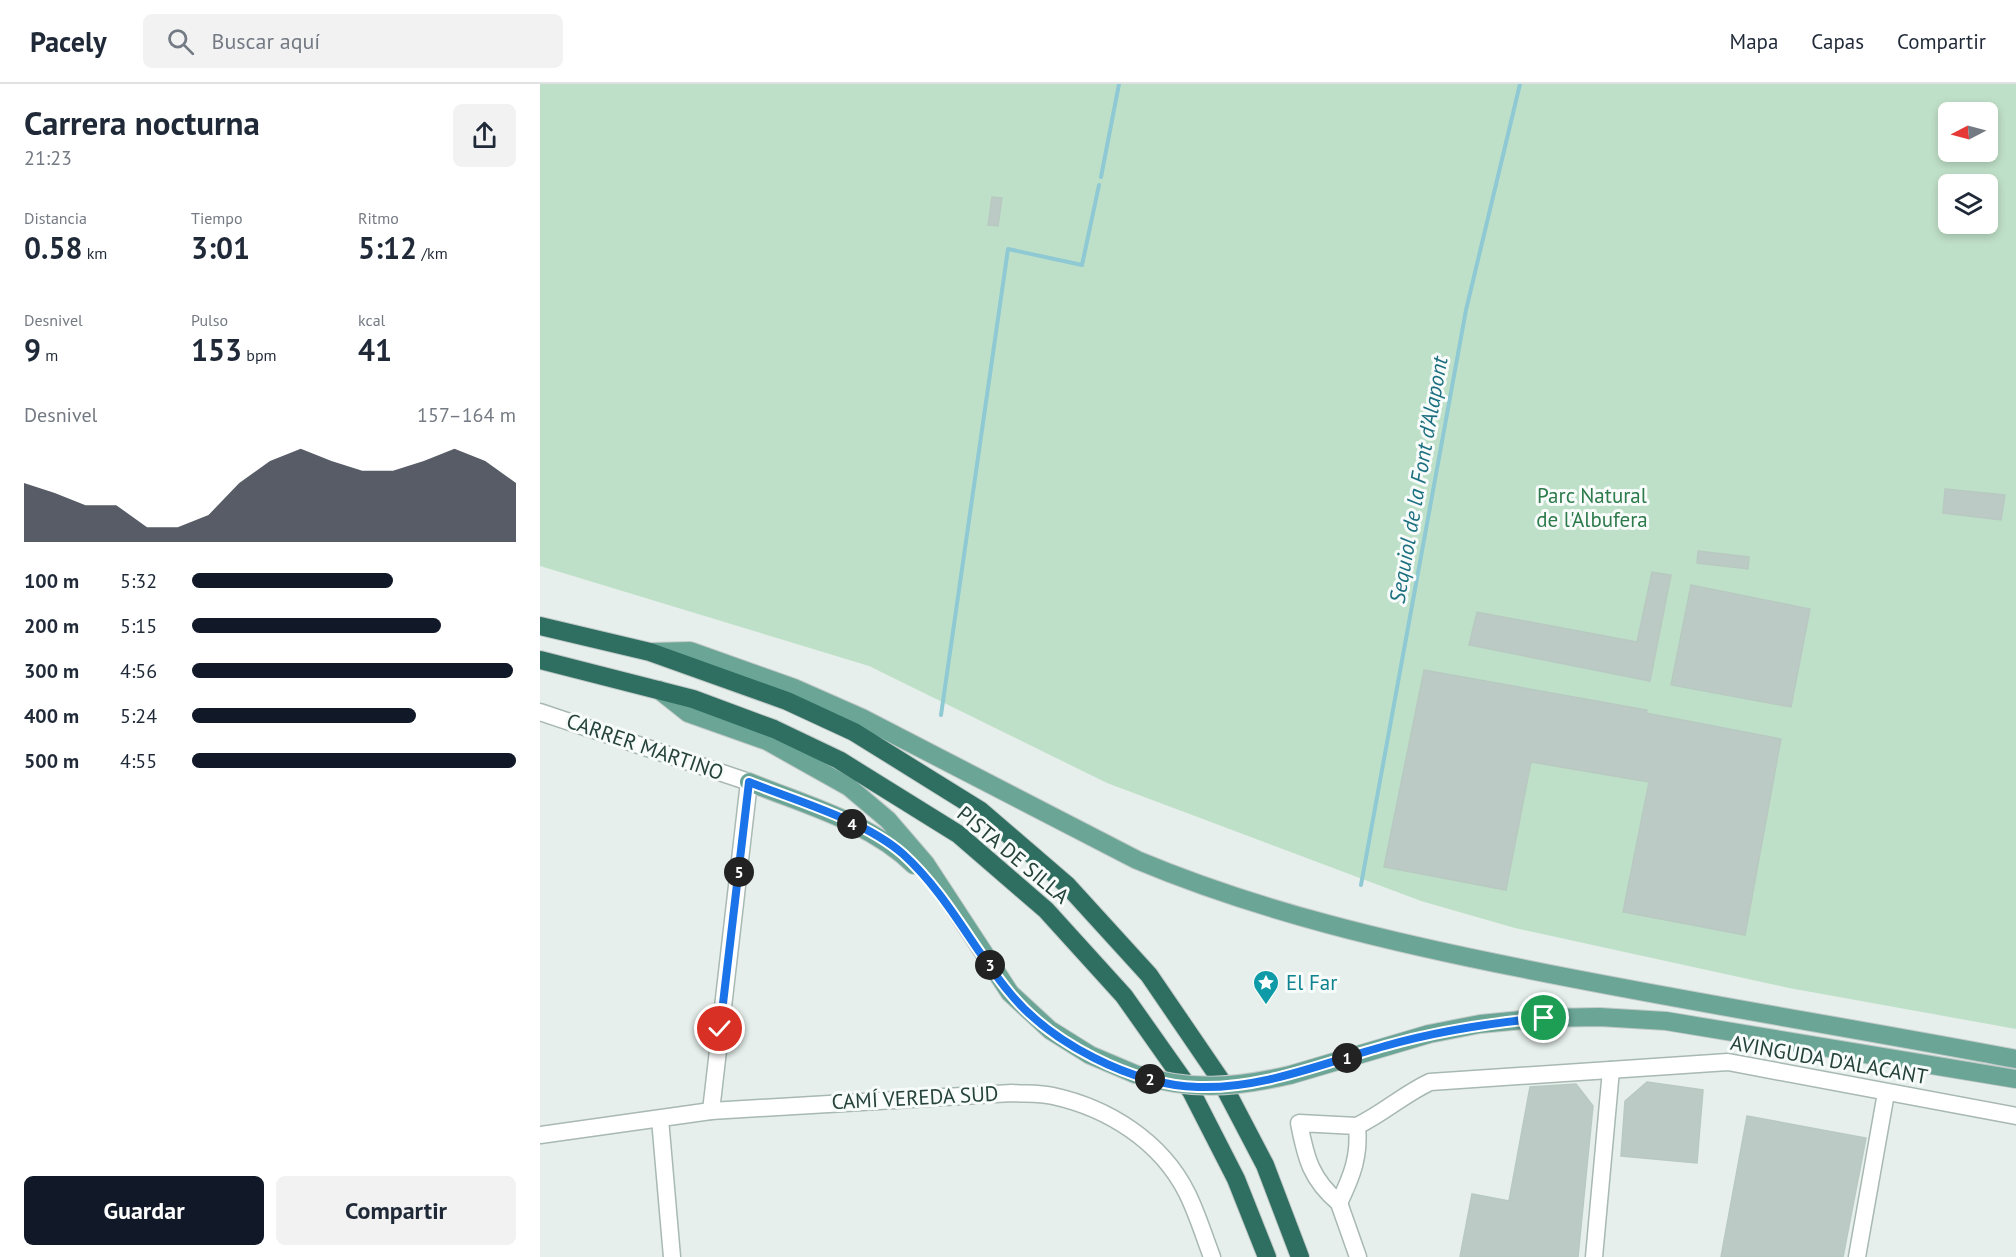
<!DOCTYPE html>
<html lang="es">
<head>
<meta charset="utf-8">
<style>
  body { margin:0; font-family:"PT Sans",sans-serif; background:#f2f2f3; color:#1f2937; height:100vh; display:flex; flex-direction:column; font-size:22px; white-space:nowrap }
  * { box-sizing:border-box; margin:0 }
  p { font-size:20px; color:#747a83 }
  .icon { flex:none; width:33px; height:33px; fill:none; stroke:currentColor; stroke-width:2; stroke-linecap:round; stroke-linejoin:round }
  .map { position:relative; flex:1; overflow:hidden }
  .details { display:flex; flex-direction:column; background:#fff; width:540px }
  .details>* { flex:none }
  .needle { width:39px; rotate:264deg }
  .controls { position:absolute; left:1398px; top:18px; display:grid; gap:12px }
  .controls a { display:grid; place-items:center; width:60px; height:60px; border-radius:9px; background:#fff; box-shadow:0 3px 9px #0003; font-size:30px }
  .pin { position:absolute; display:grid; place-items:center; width:51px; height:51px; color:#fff; margin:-26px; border:3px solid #fff; border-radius:50%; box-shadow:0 2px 6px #0007 }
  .km { position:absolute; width:30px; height:30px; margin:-15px; border-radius:50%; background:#222; color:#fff; font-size:16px; line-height:30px; text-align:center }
  .round { display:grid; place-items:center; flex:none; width:63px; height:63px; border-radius:9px; background:#f2f2f3 }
  .headline { display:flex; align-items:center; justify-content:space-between; height:102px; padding:0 24px }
  h1 { font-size:33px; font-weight:700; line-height:45px }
  .stats { display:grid; grid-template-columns:repeat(3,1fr); gap:9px; height:102px; padding:6px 24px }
  .stats div { display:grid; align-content:center }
  .stats b { font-size:30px; font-weight:700 }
  .stats small { font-size:16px; font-weight:400 }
  .stats p { font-size:16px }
  .chart { height:168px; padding:12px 24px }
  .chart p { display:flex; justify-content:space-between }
  .chart svg { width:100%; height:108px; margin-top:6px; fill:#111827; opacity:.7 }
  .button { display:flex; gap:12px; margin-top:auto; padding:12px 24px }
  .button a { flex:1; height:69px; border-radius:9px; background:#111827; color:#fff; font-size:24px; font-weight:700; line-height:69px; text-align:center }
  .button a+a { background:#f2f2f3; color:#1f2937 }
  ul { padding:0 24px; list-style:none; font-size:20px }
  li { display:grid; grid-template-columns:96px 72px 1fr; align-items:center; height:45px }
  li i { height:15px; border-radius:8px; background:#111827 }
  header { display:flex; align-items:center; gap:36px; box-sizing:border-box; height:84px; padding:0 30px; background:#fff; border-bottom:2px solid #e0e1e3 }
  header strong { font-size:28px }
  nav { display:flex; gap:33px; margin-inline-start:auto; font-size:21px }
  .search { width:420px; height:54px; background:#f2f2f3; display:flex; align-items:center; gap:15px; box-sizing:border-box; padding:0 21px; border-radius:9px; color:#747a83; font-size:22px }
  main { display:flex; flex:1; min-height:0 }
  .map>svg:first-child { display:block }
  .green { fill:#bfe0c8; fill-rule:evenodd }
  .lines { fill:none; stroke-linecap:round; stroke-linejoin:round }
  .stream { stroke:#8ec9d4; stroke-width:4 }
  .building { fill:#bbcac4; stroke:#b8c9c2; stroke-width:1.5 }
  .minor-casing { stroke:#a8b8b2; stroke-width:19 }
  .major-casing { stroke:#c2cac8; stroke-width:20 }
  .highway-casing { stroke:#c2cac8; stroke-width:20 }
  .minor { stroke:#fff; stroke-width:16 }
  .major { stroke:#6aa596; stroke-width:18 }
  .highway { stroke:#2f6f62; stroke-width:18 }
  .major-bridge-casing { stroke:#c2cac8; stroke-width:20; stroke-linecap:butt }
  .major-bridge { stroke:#6aa596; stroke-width:18 }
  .route-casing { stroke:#fff; stroke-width:12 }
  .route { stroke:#1a73e8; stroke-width:8 }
  .labels { text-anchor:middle; stroke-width:6; stroke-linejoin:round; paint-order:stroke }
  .park-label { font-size:21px; fill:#2d7a4b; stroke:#f7fbf9 }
  .street-label { font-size:21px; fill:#24423a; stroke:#f7fbf9 }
  .culture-label { font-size:21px; fill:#0d838f; stroke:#f7fbf9; text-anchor:start }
  .water-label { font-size:22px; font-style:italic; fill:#1c6f80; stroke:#f7fbf9 }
</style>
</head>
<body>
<header>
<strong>Pacely</strong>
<div class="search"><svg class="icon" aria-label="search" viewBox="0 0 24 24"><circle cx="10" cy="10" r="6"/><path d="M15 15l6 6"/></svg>Buscar aquí</div>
<nav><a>Mapa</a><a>Capas</a><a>Compartir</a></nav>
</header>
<main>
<section class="details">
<div class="headline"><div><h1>Carrera nocturna</h1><p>21:23</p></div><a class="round"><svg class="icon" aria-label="share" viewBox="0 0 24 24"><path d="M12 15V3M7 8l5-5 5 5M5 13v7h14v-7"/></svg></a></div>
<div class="stats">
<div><p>Distancia</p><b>0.58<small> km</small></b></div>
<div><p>Tiempo</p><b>3:01</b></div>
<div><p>Ritmo</p><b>5:12<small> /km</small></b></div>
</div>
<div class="stats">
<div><p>Desnivel</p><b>9<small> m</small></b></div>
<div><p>Pulso</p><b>153<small> bpm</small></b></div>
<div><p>kcal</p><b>41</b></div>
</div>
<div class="chart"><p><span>Desnivel</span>157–164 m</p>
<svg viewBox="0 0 160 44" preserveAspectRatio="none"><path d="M0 44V20L10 24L20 29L30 29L40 38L50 38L60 33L70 20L80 11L90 6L100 11L110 15L120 15L130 11L140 6L150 11L160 20V44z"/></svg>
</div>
<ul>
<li><b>100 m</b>5:32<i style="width:62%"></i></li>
<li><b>200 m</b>5:15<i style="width:77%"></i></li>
<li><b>300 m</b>4:56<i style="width:99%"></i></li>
<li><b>400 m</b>5:24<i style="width:69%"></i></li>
<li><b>500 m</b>4:55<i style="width:100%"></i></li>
</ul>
<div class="button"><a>Guardar</a><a>Compartir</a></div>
</section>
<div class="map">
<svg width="1476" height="1173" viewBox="0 0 1476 1173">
  <rect width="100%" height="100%" fill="#e6efeb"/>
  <!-- green -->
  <path class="green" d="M0 0H1476V945L1249 904 975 844 881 817 567 699 329 582 0 482ZM1408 28H1448V68H1408ZM1408 100H1448V140H1408Z"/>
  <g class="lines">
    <!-- stream -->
    <g class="stream">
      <polyline points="561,93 579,0"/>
      <polyline points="401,631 468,165 542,181 559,101"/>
      <polyline points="821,801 926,226 980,0"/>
    </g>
  </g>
  <!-- building -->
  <g class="building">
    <polygon points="452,113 462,114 458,142 448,141"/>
    <polygon points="1405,405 1465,411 1461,436 1403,429"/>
    <polygon points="1158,467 1209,473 1208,485 1157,479"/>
    <polygon points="1112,488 1131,491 1110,597 929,561 937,528 1097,558"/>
    <polygon points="1151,501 1270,525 1251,623 1131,601"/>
    <polygon points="884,586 1107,626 1106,629 1241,655 1205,851 1083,828 1109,698 991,678 966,806 844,783"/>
    <polygon points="1107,998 1163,1006 1157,1079 1081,1072 1085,1017"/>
    <polygon points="1036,1000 1053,1022 1038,1173 920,1173 932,1110 969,1117 990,1003"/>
    <polygon points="1207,1032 1326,1054 1303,1173 1181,1173"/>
  </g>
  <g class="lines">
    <defs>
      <g id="minor">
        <polyline points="0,628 209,698 171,1027"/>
        <polyline points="120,1035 132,1173"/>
        <path d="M759 1039 817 1042C820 1072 812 1092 799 1119 771 1095 766 1075 759 1039Z"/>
        <path d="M817 1042C844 1029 864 1010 890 998L1188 978 1476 1032"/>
        <path d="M0 1051 171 1027 472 1009C485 1010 500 1009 513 1012 568 1024 621 1057 647 1109 657 1129 664 1152 672 1173"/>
        <polyline points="799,1119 818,1173"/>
        <polyline points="1054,1173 1071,986"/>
        <polyline points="1317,1173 1346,1009"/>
      </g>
      <g id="major">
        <path d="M112 568 150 567 254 604 322 634 597 776C721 828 854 859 985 885 1148 918 1313 944 1476 975"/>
        <polyline points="119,606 148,629 227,657 309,703 348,736 385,779 470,909 510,946 550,971 595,990"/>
        <path d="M209 698C265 721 330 738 374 781"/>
        <polyline points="750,991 889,950 940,940 1003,934 1059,933 1126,937 1476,995"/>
      </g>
      <g id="highway">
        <polyline points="0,542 110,568 247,617 314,648 441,727 527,801 609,891 680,995 725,1081 760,1173"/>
        <polyline points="0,576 153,615 234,645 299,676 418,750 506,826 584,912 651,1007 696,1095 727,1173"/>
      </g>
    </defs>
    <!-- minor casing -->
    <use href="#minor" class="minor-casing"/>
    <!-- major casing -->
    <use href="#major" class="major-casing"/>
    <!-- highway casing -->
    <use href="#highway" class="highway-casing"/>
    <!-- minor -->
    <use href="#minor" class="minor"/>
    <!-- major -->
    <use href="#major" class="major"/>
    <!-- highway -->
    <use href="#highway" class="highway"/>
    <defs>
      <path id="major-bridge" d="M595 990C651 1007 693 1004 750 991"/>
    </defs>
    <!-- major-bridge casing -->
    <use href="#major-bridge" class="major-bridge-casing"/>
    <!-- major-bridge -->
    <use href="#major-bridge" class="major-bridge"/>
  </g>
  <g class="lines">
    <defs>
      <path id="route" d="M180 945 209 698C257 717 324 736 363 770 407 810 432 863 469 908 510 959 592 1001 658 1003 723 1005 783 979 845 962 898 947 949 939 1004 934"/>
    </defs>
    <!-- route casing -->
    <use href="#route" class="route-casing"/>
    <!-- route -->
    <use href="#route" class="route"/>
  </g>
  <!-- icons -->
  <defs>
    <symbol id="sight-pin" viewBox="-11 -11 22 30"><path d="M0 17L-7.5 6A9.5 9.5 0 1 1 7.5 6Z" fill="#0f9aa8" stroke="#f7fbf9"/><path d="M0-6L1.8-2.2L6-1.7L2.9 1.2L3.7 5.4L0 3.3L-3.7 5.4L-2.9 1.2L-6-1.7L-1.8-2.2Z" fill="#fff"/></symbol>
  </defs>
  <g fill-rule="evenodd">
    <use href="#sight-pin" x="711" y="884" width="30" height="40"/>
  </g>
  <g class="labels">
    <!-- park labels -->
    <g class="park-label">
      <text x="1052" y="419">Parc Natural<tspan x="1052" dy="24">de l'Albufera</tspan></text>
    </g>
    <!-- street labels -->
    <g class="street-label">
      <text transform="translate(105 663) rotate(19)" y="7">CARRER MARTINO</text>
      <text transform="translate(473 771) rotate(40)" y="7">PISTA DE SILLA</text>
      <text transform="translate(1289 976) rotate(10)" y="7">AVINGUDA D'ALACANT</text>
      <text transform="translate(375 1014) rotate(-3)" y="7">CAMÍ VEREDA SUD</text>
    </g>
    <!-- culture labels -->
    <g class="culture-label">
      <text x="746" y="906">El Far</text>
    </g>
    <!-- water labels -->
    <g class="water-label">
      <text transform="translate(878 396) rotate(-80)" y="8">Sequiol de la Font d’Alapont</text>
    </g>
  </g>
</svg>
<div class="controls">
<a><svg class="needle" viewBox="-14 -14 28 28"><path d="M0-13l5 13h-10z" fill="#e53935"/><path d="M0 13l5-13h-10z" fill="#747a83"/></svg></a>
<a><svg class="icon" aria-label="layers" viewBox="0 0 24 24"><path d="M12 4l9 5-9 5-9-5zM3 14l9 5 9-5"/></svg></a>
</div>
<div class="pin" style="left:1004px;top:934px;background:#1e9e55"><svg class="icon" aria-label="arrive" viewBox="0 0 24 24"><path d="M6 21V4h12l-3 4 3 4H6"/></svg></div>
<div class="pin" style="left:180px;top:945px;background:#d93025"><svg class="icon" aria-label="check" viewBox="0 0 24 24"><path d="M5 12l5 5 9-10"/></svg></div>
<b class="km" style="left:807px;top:974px">1</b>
<b class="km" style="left:610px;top:995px">2</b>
<b class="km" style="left:450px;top:881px">3</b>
<b class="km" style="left:312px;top:740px">4</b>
<b class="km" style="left:199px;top:788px">5</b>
</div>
</main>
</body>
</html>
